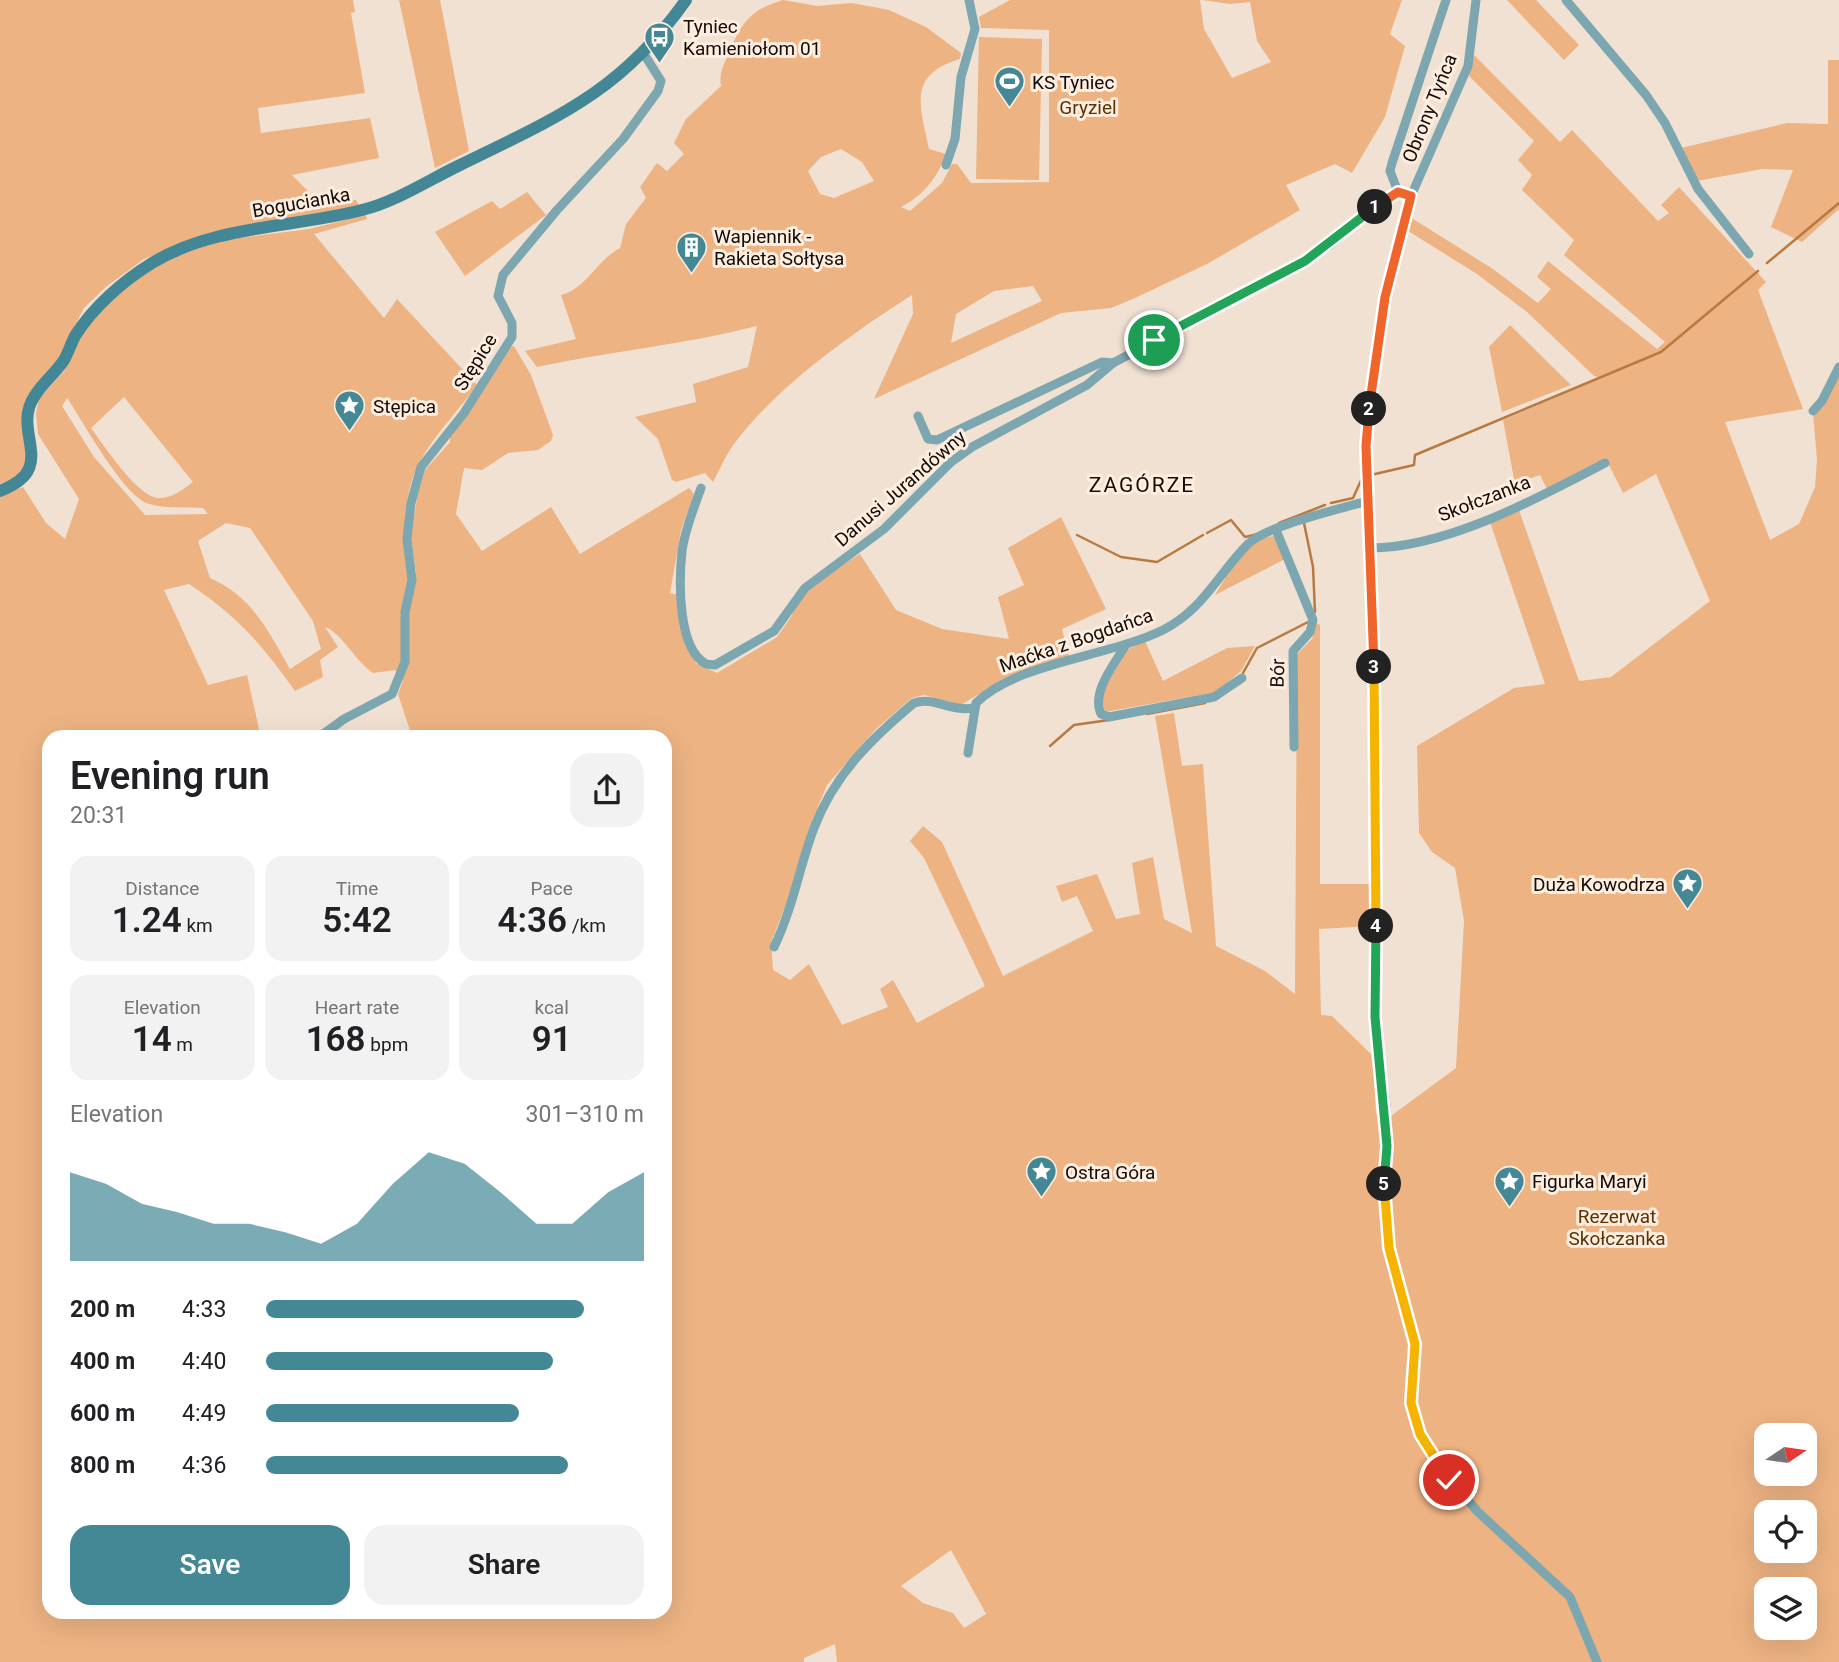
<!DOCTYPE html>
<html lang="en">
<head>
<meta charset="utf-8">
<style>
  body { margin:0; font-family:Roboto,sans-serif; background:#f2f2f2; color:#202124; height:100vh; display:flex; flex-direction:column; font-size:26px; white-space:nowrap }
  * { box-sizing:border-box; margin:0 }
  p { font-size:23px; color:#757577 }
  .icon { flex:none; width:38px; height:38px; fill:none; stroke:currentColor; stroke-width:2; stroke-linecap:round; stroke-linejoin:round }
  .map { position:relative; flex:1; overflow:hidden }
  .sheet { position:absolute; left:42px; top:730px; width:630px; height:889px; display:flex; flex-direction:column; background:#fff; border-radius:21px; box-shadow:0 7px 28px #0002 }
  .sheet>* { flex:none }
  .needle { width:46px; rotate:77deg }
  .fabs { position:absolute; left:1754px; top:1423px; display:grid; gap:14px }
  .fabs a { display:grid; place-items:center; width:63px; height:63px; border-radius:14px; background:#fff; box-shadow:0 7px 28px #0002; font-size:35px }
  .pin { position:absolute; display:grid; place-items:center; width:60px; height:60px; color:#fff; margin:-30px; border:4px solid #fff; border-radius:50%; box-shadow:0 2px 7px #0007 }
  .km { position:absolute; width:35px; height:35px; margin:-18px; border-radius:50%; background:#222; color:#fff; font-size:19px; line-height:35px; text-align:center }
  .round { display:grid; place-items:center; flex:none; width:74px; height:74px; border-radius:21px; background:#f2f2f2 }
  .head { display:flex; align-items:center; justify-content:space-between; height:119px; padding:0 28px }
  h1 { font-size:38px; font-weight:600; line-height:52px }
  .stats { display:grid; grid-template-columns:repeat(3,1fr); gap:10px; height:119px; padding:7px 28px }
  .stats div { display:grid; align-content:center; border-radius:18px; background:#f2f2f2; text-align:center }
  .stats b { font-size:35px; font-weight:600 }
  .stats small { font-size:19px; font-weight:400 }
  .stats p { font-size:19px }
  .chart { height:196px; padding:14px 28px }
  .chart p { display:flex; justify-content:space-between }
  .chart svg { width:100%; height:126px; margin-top:7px; fill:#448896; opacity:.7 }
  .primary-button { display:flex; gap:14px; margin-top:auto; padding:14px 28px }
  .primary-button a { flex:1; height:80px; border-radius:21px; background:#448896; color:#fff; font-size:28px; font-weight:600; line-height:80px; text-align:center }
  .primary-button a+a { background:#f2f2f2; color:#202124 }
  ul { padding:0 28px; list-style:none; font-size:23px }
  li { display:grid; grid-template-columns:112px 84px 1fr; align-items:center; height:52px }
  li i { height:18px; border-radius:9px; background:#448896 }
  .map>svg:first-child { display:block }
  .green { fill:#edb383; fill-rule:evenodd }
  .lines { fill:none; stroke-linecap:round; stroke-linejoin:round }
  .stream { stroke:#b87a41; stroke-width:2.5 }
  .street { stroke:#7ca6b0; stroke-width:9 }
  .secondary { stroke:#438796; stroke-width:12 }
  .split-1-casing { stroke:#fff; stroke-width:14 }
  .split-2-casing { stroke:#fff; stroke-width:14 }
  .split-3-casing { stroke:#fff; stroke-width:14 }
  .split-4-casing { stroke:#fff; stroke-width:14 }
  .split-5-casing { stroke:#fff; stroke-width:14 }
  .split-6-casing { stroke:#fff; stroke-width:14 }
  .split-1 { stroke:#22a559; stroke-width:9 }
  .split-2 { stroke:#f0652b; stroke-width:9 }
  .split-3 { stroke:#f0652b; stroke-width:9 }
  .split-4 { stroke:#f5b400; stroke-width:9 }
  .split-5 { stroke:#22a559; stroke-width:9 }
  .split-6 { stroke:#f5b400; stroke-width:9 }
  .labels { text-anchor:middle; stroke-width:6; stroke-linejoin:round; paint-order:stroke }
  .poi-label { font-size:19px; fill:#120d08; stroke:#ffeee0; text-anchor:start }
  .park-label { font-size:19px; fill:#5b3203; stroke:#ffeee0 }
  .street-label { font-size:19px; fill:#120d08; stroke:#ffeee0 }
  .neighbourhood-label { font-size:21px; letter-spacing:2px; fill:#120d08; stroke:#ffeee0 }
</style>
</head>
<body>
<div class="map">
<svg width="1839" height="1662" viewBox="0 0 1839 1662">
  <rect width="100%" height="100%" fill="#f1e1d3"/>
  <!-- green -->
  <g class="green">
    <polygon points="0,0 353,0 355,12 351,13 365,93 258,108 261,133 370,118 379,158 292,175 315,198 356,200 359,205 185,243 144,259 107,286 84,308 54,366 31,394 26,465 12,480 0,484"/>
    <polygon points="399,0 440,0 469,151 435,168"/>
    <path d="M783 0 817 6 852 3 889 10 926 27 961 53 960 59C907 75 920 105 929 149L946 154C937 178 924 195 901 207L910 211 942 183 952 164H957L971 183 1049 182V30L981 28 979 17 1010 0H1200L1204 29 1232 78 1271 62 1257 41 1250 2 1230 4 1202 0H1402L1390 34 1405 46 1385 117 1352 173 1335 164 1286 185 1300 210 1207 264 1135 298 1111 308 1061 313 874 399 913 314 912 295C853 333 780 384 737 440 727 452 720 469 713 482L705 473 676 482 672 480 658 439 635 417 696 402 693 384 748 367 757 326C684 345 610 351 537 367L525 351 576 339 561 295C586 289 597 260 620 248L626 224 646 198 640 187 657 163 667 171 684 154 674 143 686 119 721 86C719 74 723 66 728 55 741 24 749 10 783 0ZM841 149 862 162 874 181 834 198 820 194 808 171 821 157ZM1033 286 1042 301 951 343 956 314 994 291Z"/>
    <polygon points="1507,0 1536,0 1579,45 1564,60"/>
    <polygon points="979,37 1042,39 1039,180 976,179"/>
    <path d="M1474 55 1560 142 1572 130 1658 221 1669 213 1661 205 1679 187 1766 282 1758 290 1803 409 1725 422 1770 540 1799 524 1815 487 1817 460 1813 413 1839 371V1662H837L835 1644 804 1658V1662H0V496L23 487 46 523 65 539 79 499 38 434 36 413 39 399 64 371 91 318 150 268 186 253 223 240 309 229 366 215 367 219 314 234 384 318 397 299 477 385C459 410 434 435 419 463 401 499 403 542 410 580L416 573 411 537 417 498 425 470 450 442V433L508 348 514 346 531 375 553 435 551 441 538 450 508 453 482 470 464 468 456 514 482 551 551 507 580 554 689 488 694 494 681 530 670 593 678 595 681 625 696 663 717 673 777 637 791 617 805 588 860 554 896 610 942 629 1009 639 998 597 1024 585 1008 548 1061 517 1106 609 1062 629 1069 656 1007 677 961 705 924 695 912 698 876 729 827 785 808 831 792 890 771 942 773 970 790 980 809 964 842 1025 888 1007 880 989 893 980 917 1023 985 986 924 858 910 841 923 826 942 842 1003 976 1093 931 1077 896 1062 902 1056 886 1097 874 1116 919 1140 914 1132 863 1153 857 1164 919 1192 933 1155 716 1174 713 1182 766 1203 764 1216 946 1265 971 1295 994 1297 654 1312 639 1317 623 1320 625V884H1372V926L1319 929 1321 1015 1332 1016 1373 1056 1376 1114 1387 1119 1456 1068 1464 921 1455 868 1432 852 1419 833 1417 746 1514 688 1545 684 1490 522 1519 510 1579 681 1611 677 1710 601 1656 474 1623 493 1606 459 1547 489 1540 475 1515 484 1503 420 1601 378 1594 376 1527 312 1477 274 1405 229 1410 217 1493 269 1538 303 1551 289 1537 277 1548 261 1657 349 1665 342 1564 255 1574 240 1522 190 1532 175 1518 160 1534 141 1469 76ZM124 397 193 482C182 490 173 498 159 498 137 497 104 445 91 428ZM67 398C83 421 123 496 149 504 165 509 187 507 203 508L208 514 145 515 94 457 62 406ZM226 523 250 528 313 621 321 649 290 669C268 631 252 596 210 578L198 541ZM189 584C237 616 261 643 295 691L323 677 320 660 338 647 325 627C341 632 356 662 373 673L395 670 403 681 398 694 412 737H665V1612H49V737H256L259 729 247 675 208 685 164 590ZM1766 1435H1804V1474H1766ZM1766 1512H1804V1550H1766ZM951 1550 986 1614 964 1628 953 1613 923 1603 901 1586ZM1766 1589H1804V1628H1766Z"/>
    <polygon points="1828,60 1839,60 1839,209 1802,242 1771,227 1793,170 1762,169 1697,181 1681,148 1787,123 1828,124"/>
    <polygon points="527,192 546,215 465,276 435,232 492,201 500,209"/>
    <polygon points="1510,325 1571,385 1502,412 1489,347"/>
    <path d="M1273 536 1279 543 1285 559 1215 595C1229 573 1244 541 1273 536Z"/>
    <polygon points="1145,641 1163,681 1227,648 1255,646 1241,671 1217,692 1105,712 1101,694 1127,650"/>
  </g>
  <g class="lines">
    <!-- stream -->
    <g class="stream">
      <polyline points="1767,263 1839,203"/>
      <polyline points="1375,474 1414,465 1415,455 1661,352 1758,271"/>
      <polyline points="1331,503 1353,498 1363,476"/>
      <polyline points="1279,523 1325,505"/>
      <polyline points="1304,523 1313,567 1315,612"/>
      <polyline points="1207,533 1231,520 1245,537 1258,534"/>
      <polyline points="1077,535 1121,557 1157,562 1203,535"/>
      <polyline points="1243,673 1257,648 1310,621"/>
      <polyline points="1147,714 1205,703"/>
      <polyline points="1050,746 1074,725 1109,720"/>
    </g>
    <!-- street -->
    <g class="street">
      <polyline points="1476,0 1468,66 1411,196 1397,247 1385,297 1368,415 1367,501 1377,803 1375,1017 1386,1105 1384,1189 1391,1257 1415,1344 1411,1403 1420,1434 1432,1457 1477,1511 1570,1597 1597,1662"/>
      <polyline points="1566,0 1646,95 1665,123 1698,189 1749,254"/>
      <polyline points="946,165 955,139 961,77 975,29 969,0"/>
      <polyline points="1398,192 1390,171 1392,163 1446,0"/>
      <polyline points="1813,411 1822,401 1839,367"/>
      <polyline points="918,416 928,439 937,440 1102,362 1113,363"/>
      <path d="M701 488C694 508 685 529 682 551 679 580 677 648 706 664L715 665 774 631 805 588 884 529 951 462 972 447 1087 385 1113 363 1305 261 1329 246 1387 197 1398 192 1411 196"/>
      <polyline points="1276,530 1313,620 1310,632 1293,651 1294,747"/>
      <path d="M1370 548C1447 548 1538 498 1605 463"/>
      <path d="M1125 646C1114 665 1091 692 1101 714L1109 717 1214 697 1242 678"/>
      <polyline points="322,735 344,719 392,694 405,662 405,612 412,580 407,539 411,503 421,467 464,413 512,337 512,323 498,296 503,275 557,210 623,139 658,91 661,81 644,54"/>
      <path d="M968 753 976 703C1018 662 1108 657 1163 630 1203 610 1218 574 1248 544 1265 526 1341 509 1367 501"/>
      <path d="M774 947C793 908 799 868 814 828 834 775 871 739 914 703 934 696 949 712 974 708"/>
    </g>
    <!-- secondary -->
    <path class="secondary" d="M0 491C60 468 11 433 34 397 42 383 55 374 64 360 68 353 71 344 75 336 93 307 123 281 152 263 215 225 292 228 362 210 395 202 427 181 458 166 556 118 621 92 686 0"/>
  </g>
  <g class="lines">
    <defs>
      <polyline id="split-1" points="1154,340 1305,261 1375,207"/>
      <polyline id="split-2" points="1369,409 1385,297 1411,196 1398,192 1375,207"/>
      <polyline id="split-3" points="1369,409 1366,446 1374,667"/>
      <polyline id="split-4" points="1374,667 1376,926"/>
      <polyline id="split-5" points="1376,926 1375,1017 1387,1146 1384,1184"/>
      <polyline id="split-6" points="1384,1184 1389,1248 1415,1344 1411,1403 1420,1434 1449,1480"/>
    </defs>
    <!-- split-1 casing -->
    <use href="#split-1" class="split-1-casing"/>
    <!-- split-2 casing -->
    <use href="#split-2" class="split-2-casing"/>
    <!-- split-3 casing -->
    <use href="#split-3" class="split-3-casing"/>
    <!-- split-4 casing -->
    <use href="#split-4" class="split-4-casing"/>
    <!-- split-5 casing -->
    <use href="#split-5" class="split-5-casing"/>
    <!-- split-6 casing -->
    <use href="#split-6" class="split-6-casing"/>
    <!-- split-1 -->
    <use href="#split-1" class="split-1"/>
    <!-- split-2 -->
    <use href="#split-2" class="split-2"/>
    <!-- split-3 -->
    <use href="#split-3" class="split-3"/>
    <!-- split-4 -->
    <use href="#split-4" class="split-4"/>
    <!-- split-5 -->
    <use href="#split-5" class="split-5"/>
    <!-- split-6 -->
    <use href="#split-6" class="split-6"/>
  </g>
  <!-- icons -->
  <defs>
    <symbol id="bus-pin" viewBox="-11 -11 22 30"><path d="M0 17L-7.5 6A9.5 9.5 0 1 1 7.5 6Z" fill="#448896" stroke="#ffeee0"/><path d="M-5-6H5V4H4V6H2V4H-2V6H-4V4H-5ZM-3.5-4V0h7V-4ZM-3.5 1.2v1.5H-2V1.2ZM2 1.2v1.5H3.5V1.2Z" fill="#fff"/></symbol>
    <symbol id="stadium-pin" viewBox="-11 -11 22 30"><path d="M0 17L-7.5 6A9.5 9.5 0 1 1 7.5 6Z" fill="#448896" stroke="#ffeee0"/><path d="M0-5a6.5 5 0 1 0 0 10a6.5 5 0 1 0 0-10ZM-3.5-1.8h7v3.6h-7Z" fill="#fff"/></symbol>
    <symbol id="building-pin" viewBox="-11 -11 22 30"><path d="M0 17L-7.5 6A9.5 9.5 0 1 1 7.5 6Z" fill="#448896" stroke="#ffeee0"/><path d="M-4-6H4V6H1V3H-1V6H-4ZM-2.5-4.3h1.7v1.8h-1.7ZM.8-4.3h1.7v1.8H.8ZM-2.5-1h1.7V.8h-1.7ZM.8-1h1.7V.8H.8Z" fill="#fff"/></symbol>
    <symbol id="sight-pin" viewBox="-11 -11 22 30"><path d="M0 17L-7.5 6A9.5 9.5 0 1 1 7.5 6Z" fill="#448896" stroke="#ffeee0"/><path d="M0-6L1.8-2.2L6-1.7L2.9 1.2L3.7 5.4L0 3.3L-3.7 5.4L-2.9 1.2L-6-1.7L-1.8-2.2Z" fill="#fff"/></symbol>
  </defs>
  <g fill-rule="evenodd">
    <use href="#bus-pin" x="642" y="20" width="35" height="47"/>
    <use href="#stadium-pin" x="992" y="64" width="35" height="47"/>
    <use href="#building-pin" x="674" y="230" width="35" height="47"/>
    <use href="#sight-pin" x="332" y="388" width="35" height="47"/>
    <use href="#sight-pin" x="1670" y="866" width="35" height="47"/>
    <use href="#sight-pin" x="1024" y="1154" width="35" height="47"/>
    <use href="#sight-pin" x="1492" y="1164" width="35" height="47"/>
  </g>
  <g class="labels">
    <!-- poi labels -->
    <g class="poi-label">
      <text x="683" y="33">Tyniec<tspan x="683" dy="22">Kamieniołom 01</tspan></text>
      <text x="1032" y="89">KS Tyniec</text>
      <text x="714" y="243">Wapiennik -<tspan x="714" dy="22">Rakieta Sołtysa</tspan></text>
      <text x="373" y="413">Stępica</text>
      <text x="1665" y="891" text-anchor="end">Duża Kowodrza</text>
      <text x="1065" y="1179">Ostra Góra</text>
      <text x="1532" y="1188">Figurka Maryi</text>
    </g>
    <!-- park labels -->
    <g class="park-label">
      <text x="1088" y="114">Gryziel</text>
      <text x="1617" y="1223">Rezerwat<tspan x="1617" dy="22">Skołczanka</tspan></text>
    </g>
    <!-- street labels -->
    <g class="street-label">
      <text transform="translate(1429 108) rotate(-68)" y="7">Obrony Tyńca</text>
      <text transform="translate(301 202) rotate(-10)" y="7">Bogucianka</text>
      <text transform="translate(475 362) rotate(-58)" y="7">Stępice</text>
      <text transform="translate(900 488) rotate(-41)" y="7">Danusi Jurandówny</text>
      <text transform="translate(1484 498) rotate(-21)" y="7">Skołczanka</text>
      <text transform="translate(1076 640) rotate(-19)" y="7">Maćka z Bogdańca</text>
      <text transform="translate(1277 673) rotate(-88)" y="7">Bór</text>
    </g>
    <!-- neighbourhood labels -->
    <g class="neighbourhood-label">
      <text x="1142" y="492">ZAGÓRZE</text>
    </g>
  </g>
</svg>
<div class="fabs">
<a><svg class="needle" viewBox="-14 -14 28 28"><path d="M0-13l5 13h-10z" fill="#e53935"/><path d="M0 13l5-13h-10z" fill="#757577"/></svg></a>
<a><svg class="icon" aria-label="locate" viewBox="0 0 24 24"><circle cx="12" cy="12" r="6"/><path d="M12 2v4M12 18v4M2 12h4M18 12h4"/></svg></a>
<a><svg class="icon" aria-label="layers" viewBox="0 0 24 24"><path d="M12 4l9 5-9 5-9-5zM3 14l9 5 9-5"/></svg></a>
</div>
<div class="pin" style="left:1154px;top:340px;background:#1e9e55"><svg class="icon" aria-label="arrive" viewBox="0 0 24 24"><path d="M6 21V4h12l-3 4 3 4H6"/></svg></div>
<div class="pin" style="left:1449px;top:1480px;background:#d93025"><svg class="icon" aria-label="check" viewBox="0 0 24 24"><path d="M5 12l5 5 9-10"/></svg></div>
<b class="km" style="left:1375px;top:207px">1</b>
<b class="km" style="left:1369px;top:409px">2</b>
<b class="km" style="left:1374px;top:667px">3</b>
<b class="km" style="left:1376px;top:926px">4</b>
<b class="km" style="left:1384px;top:1184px">5</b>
<section class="sheet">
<div class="head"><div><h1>Evening run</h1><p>20:31</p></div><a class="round"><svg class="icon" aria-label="share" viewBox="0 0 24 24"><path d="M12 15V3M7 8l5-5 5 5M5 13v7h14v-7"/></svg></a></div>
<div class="stats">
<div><p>Distance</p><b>1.24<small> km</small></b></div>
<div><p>Time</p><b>5:42</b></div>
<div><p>Pace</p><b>4:36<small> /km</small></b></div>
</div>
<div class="stats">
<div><p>Elevation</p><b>14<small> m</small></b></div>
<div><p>Heart rate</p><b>168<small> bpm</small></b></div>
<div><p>kcal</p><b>91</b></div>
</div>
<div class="chart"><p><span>Elevation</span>301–310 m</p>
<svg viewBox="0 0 160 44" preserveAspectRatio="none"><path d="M0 44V13L10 17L20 24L30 27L40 31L50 31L60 34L70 38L80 31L90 17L100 6L110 10L120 20L130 31L140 31L150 20L160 13V44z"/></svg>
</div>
<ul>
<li><b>200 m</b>4:33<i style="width:84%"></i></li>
<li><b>400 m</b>4:40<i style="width:76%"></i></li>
<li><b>600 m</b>4:49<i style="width:67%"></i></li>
<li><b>800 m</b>4:36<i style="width:80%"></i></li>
</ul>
<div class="primary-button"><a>Save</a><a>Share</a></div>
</section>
</div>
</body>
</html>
